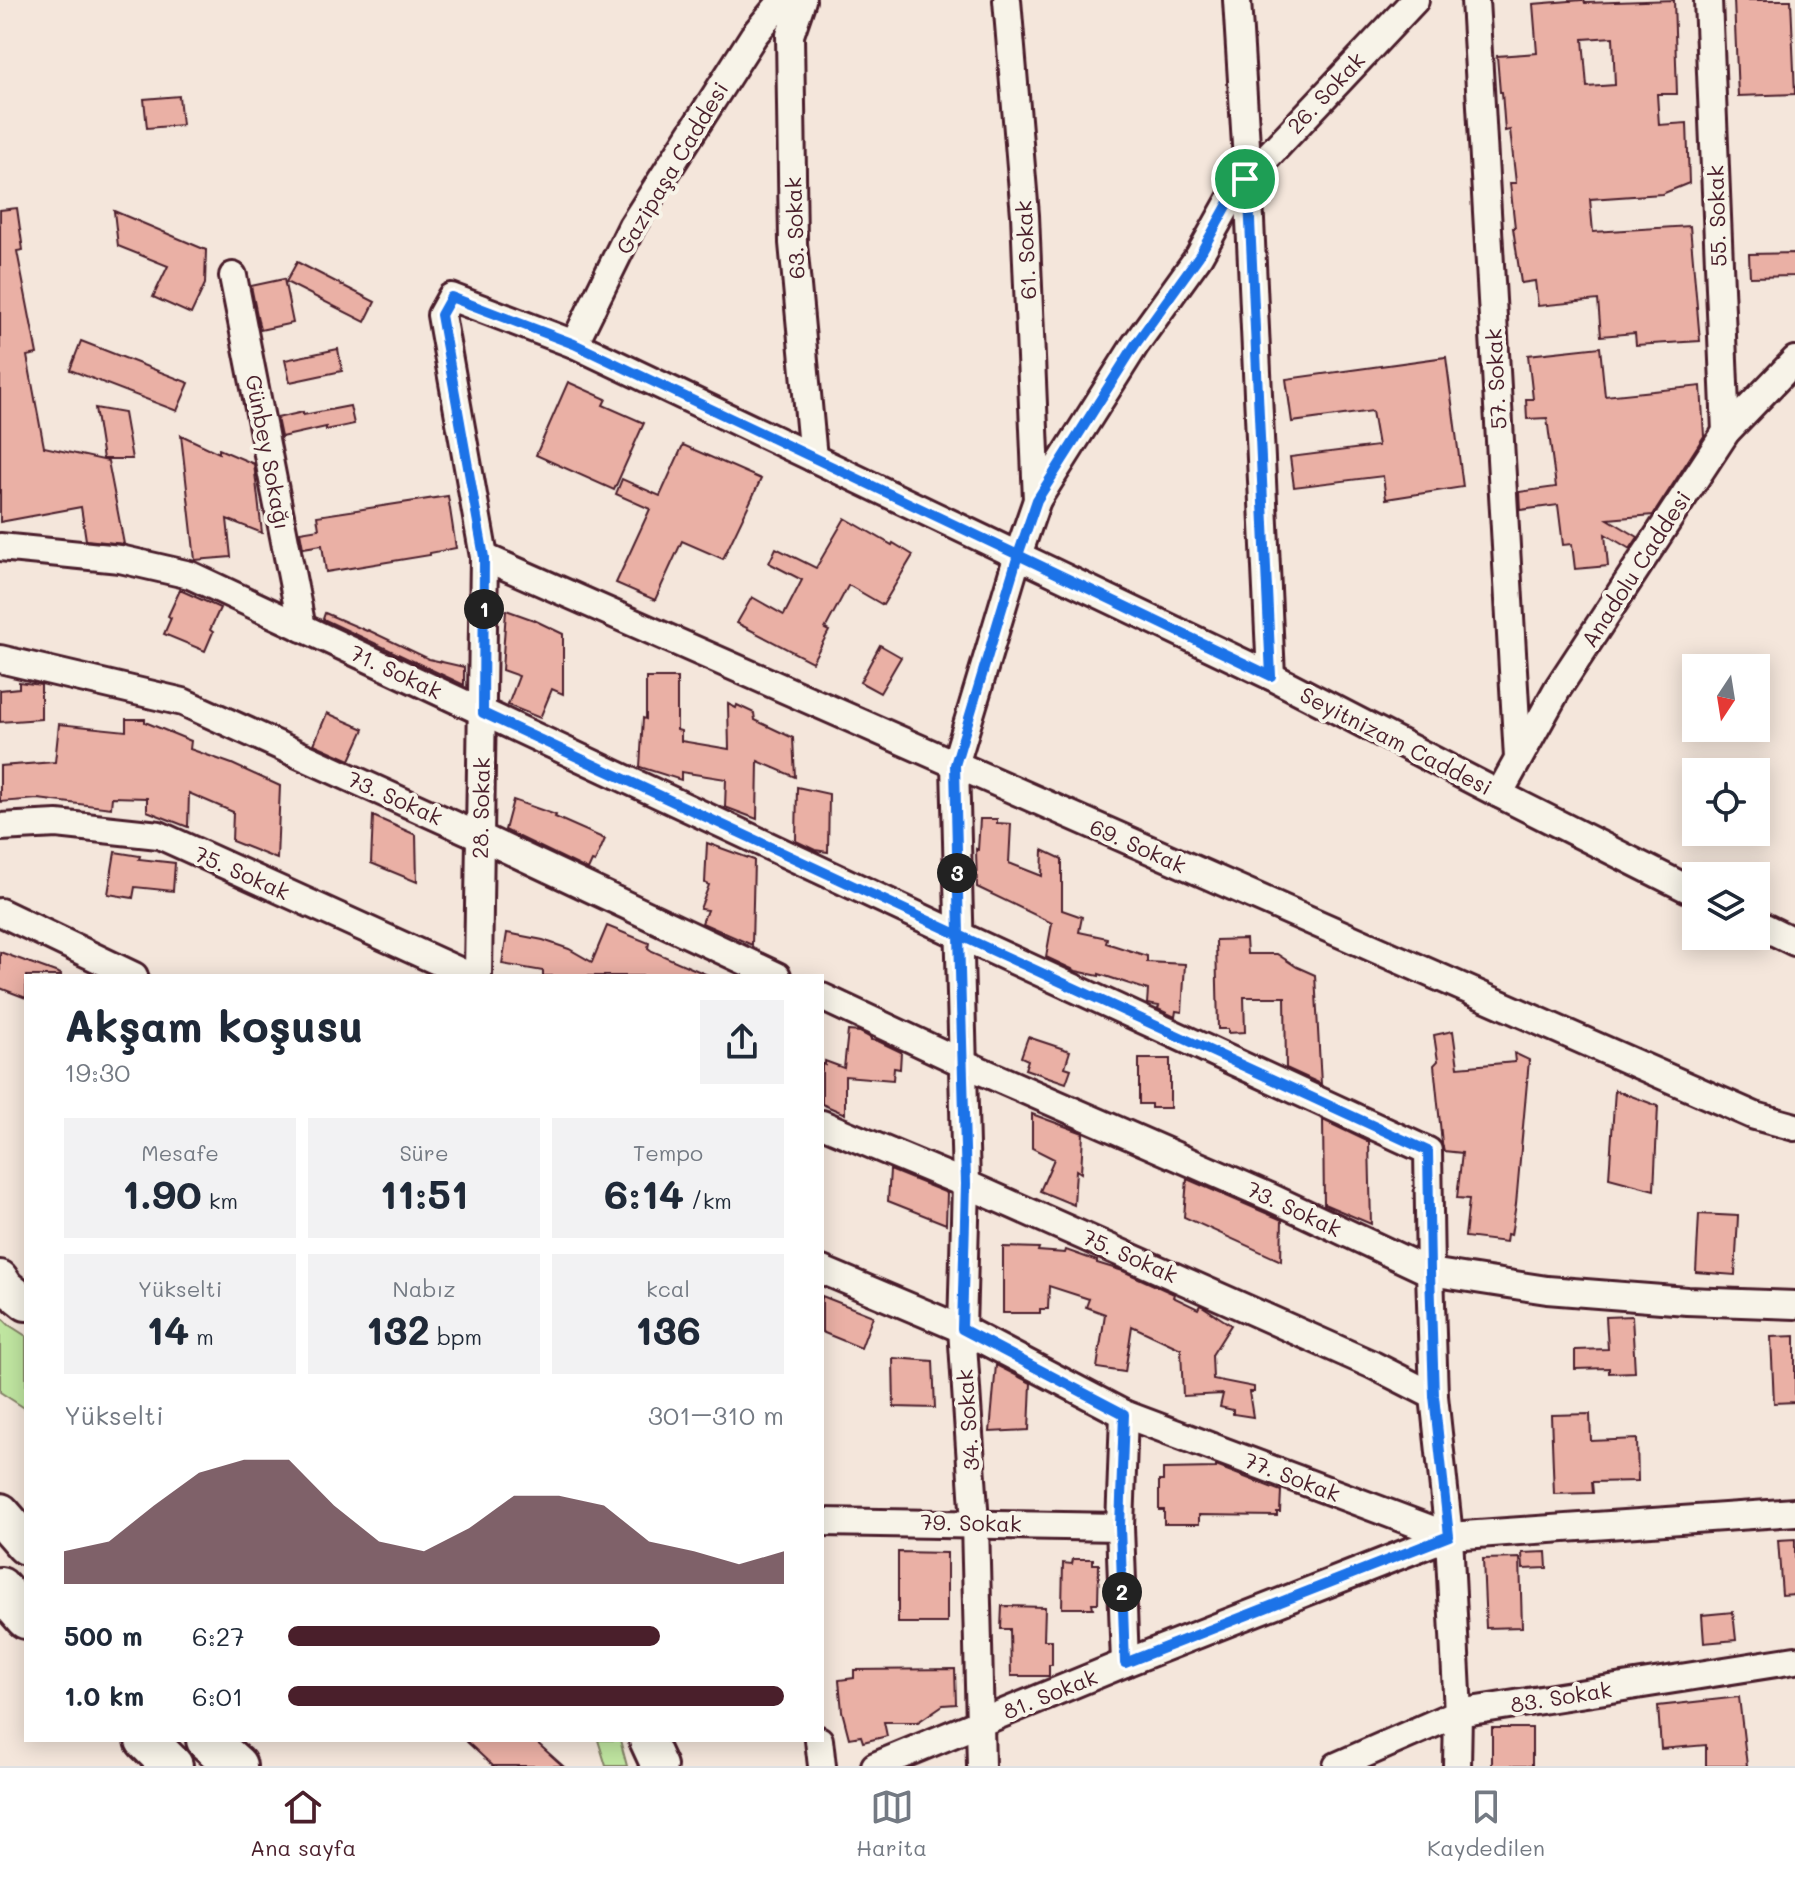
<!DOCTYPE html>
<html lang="tr">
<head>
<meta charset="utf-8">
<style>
  body { margin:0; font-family:Mali,sans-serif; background:#f2f2f3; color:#1f2937; height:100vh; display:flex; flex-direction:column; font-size:30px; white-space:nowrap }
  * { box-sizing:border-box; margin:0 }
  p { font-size:26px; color:#747a83 }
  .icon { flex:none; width:44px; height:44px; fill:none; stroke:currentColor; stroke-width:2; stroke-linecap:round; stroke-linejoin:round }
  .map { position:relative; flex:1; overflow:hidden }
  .sheet { position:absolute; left:24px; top:974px; width:800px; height:768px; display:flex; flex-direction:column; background:#fff; border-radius:0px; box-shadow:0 4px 20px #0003 }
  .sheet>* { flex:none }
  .needle { width:52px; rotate:192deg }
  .fabs { position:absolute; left:1682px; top:654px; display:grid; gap:16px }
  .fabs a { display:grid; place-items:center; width:88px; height:88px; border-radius:0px; background:#fff; box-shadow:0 4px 20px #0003; font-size:40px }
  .pin { position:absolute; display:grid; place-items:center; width:68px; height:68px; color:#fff; margin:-34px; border:4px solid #fff; border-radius:50%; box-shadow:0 2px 8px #0007 }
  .km { position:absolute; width:40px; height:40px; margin:-20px; border-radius:50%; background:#222; color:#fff; font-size:22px; line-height:40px; text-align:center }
  .round { display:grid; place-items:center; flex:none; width:84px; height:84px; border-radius:0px; background:#f2f2f3 }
  .head { display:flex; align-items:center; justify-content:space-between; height:136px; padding:0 40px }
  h1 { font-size:44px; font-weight:800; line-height:60px }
  .stats { display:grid; grid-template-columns:repeat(3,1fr); gap:12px; height:136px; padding:8px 40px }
  .stats div { display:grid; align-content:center; border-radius:0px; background:#f2f2f3; text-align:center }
  .stats b { font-size:40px; font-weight:800 }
  .stats small { font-size:22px; font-weight:400 }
  .stats p { font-size:22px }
  .chart { height:224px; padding:16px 40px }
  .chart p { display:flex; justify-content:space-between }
  .chart svg { width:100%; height:144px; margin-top:8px; fill:#4a1f2b; opacity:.7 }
  ul { padding:0 40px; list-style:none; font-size:26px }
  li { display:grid; grid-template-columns:128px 96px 1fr; align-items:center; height:60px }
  li i { height:20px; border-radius:10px; background:#4a1f2b }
  .menu { display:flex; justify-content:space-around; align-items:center; height:112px; border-top:2px solid #e0e1e3; background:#fff; font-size:22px; color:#747a83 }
  .menu a { display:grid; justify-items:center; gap:4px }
  .menu .on { color:#4a1f2b }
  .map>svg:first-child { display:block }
  .green { fill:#bfe5a0; stroke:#848266; stroke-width:2 }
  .building { fill:#eab0a5; stroke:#4a1f2b; stroke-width:2; fill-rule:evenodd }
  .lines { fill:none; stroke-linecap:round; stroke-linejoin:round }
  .minor-casing { stroke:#4a1f2b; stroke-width:32 }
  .major-casing { stroke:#4a1f2b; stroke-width:40 }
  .highway-casing { stroke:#4a1f2b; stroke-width:46 }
  .minor { stroke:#f7f3e8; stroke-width:26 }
  .major { stroke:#f7f3e8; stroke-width:34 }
  .highway { stroke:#f7f3e8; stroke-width:40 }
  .route-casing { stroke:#fff; stroke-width:16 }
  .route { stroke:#1a73e8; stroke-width:10 }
  .labels { text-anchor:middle; stroke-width:8; stroke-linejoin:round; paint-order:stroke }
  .street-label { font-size:22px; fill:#4a1f2b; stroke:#f7f3e8 }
</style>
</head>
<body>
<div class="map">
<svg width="1795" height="1766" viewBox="0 0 1795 1766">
  <rect width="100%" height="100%" fill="#f4e6db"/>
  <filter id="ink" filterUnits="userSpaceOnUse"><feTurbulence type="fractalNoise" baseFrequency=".0125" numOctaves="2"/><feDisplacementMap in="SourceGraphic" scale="16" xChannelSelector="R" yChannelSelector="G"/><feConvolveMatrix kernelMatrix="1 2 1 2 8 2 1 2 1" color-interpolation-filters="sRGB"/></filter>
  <g filter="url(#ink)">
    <!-- green -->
    <g class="green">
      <polygon points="0,1316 9,1325 26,1336 26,1409 0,1392"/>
      <polygon points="598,1740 620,1740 627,1766 606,1766"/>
    </g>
    <!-- building -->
    <g class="building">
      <path d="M1582 0H1584L1585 3 1674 0 1677 94H1657L1659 125 1687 123 1689 183 1662 194 1590 199 1593 232 1690 226 1700 341 1636 345 1635 333 1601 336 1598 300 1538 306 1535 281 1521 283 1513 228H1515L1510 183H1516L1510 130 1505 131 1502 92H1500L1497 56 1537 53 1533 4ZM1613 37 1615 85 1587 87 1583 39Z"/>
      <polygon points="1734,0 1791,0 1795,94 1738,96"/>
      <polygon points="179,96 182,125 147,128 144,99"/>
      <polygon points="17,208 23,250 17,251 37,354 27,356 44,447 108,461 124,544 86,540 81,507 0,522 0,210"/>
      <polygon points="114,211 206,250 205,284 191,314 153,297 168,266 118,246"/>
      <polygon points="1795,253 1795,276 1750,277 1749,254"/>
      <polygon points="297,262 375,302 365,322 286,282"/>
      <polygon points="284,279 293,323 260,330 251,286"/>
      <polygon points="81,341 189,383 177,411 70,370"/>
      <polygon points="1600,347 1605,396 1701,386 1704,436 1653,515 1608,519 1638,537 1630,549 1605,534 1608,566 1575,569 1572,544 1563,545 1558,505 1520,510 1519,492 1556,487 1547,418 1527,419 1526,399 1533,399 1528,355"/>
      <polygon points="338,349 342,371 290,382 285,360"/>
      <polygon points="1446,357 1463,487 1386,499 1383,476 1294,487 1290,457 1378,446 1372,411 1292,422 1286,379"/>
      <polygon points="568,382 606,399 603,405 644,423 614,490 536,455"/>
      <polygon points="350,406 354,424 326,430 326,427 281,437 277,418 303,412 303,415"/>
      <polygon points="95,408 124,413 132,459 103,459"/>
      <polygon points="181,435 219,453 219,449 254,464 262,533 227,519 231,557 195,560"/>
      <polygon points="683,445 761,479 723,559 682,541 655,600 616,583 650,509 616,494 622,479 660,496"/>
      <polygon points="448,496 456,548 430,553 430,555 326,572 322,545 303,548 300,532 319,529 317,516"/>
      <polygon points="845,518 892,545 893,543 913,555 883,605 850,586 848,586 825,629 829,631 812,662 737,623 752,597 784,615 802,580 769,563 776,548 816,568"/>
      <polygon points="180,590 220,608 210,630 213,632 205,651 164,634 171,618 168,616"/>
      <polygon points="506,610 534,620 563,634 563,694 552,689 540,718 508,705 519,676 502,670"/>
      <polygon points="325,613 367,631 368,630 429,659 464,667 464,685 323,619"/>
      <polygon points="880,645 901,657 880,693 860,682"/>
      <polygon points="646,678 677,678 677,730 681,731 681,741 729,749 728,704 736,708 737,705 754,713 755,720 793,738 795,777 758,761 757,819 725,807 726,779 681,772 681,780 640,767 643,718 646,719"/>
      <polygon points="19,682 41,685 41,719 0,722 0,690 19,688"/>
      <polygon points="327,713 364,729 350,760 314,744"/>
      <polygon points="126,719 145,719 145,722 191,741 190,749 232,764 280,786 277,859 232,841 233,812 189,793 188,827 147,811 147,798 112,797 111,808 38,799 0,802 0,766 55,762 59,724 126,731"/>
      <polygon points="797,787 829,794 828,852 815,850 796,841"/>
      <polygon points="513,800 556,815 555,817 605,839 595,862 592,861 588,870 505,830"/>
      <polygon points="373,816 416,835 417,882 371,863"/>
      <polygon points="980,819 997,819 997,823 1011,824 1009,863 1042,876 1043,850 1062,859 1062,910 1082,917 1079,932 1107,938 1106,943 1147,956 1147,962 1185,964 1182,1012 1176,1011 1175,1017 1158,1009 1159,1006 1147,1004 1148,990 1099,974 1099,976 1076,971 1046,957 1052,923 977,887 976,849 978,850"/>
      <polygon points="707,843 754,860 752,945 702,923 707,910 700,909 709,885 705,883"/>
      <polygon points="115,852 140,856 139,859 175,863 173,891 135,887 133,898 108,894"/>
      <polygon points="607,926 649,943 648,948 652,951 710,976 543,976 543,971 502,964 507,933 543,940 569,949 592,962"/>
      <polygon points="1246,939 1247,954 1277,954 1297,967 1315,975 1321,1084 1286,1068 1285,997 1244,997 1245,1032 1228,1033 1228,1029 1218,1029 1216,940"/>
      <polygon points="0,952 61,974 61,976 26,976 26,998 0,988"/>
      <polygon points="848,1031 860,1032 871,1038 871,1040 878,1041 901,1052 900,1069 894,1068 893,1080 845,1076 845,1114 822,1104 822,1064 825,1065 825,1061 844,1068"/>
      <polygon points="1453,1031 1458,1067 1515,1062 1514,1053 1529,1060 1516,1204 1511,1235 1507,1234 1506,1242 1465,1237 1469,1199 1457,1198 1462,1153 1444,1151 1442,1143 1434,1065 1438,1061 1434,1035"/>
      <polygon points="1028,1037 1070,1051 1065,1067 1071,1069 1066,1083 1025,1069 1028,1060 1021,1057"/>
      <polygon points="1139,1059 1170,1059 1170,1108 1151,1108 1151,1104 1139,1104"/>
      <polygon points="1615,1090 1658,1106 1654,1190 1609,1178"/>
      <polygon points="1032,1114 1083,1133 1081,1173 1076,1170 1074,1205 1040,1191 1054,1159 1032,1148"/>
      <polygon points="1323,1120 1369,1142 1371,1224 1324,1204"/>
      <polygon points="890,1170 947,1193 946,1224 888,1201"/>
      <polygon points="1187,1179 1282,1220 1281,1261 1184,1217"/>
      <polygon points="1699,1214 1738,1216 1735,1275 1696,1272"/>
      <polygon points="1003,1247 1039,1248 1038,1251 1065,1253 1066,1250 1097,1261 1097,1263 1123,1271 1174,1294 1173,1297 1198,1309 1200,1305 1202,1306 1231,1325 1212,1355 1213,1379 1254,1387 1254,1392 1249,1392 1253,1417 1233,1414 1233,1410 1220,1407 1223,1394 1183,1396 1181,1349 1132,1326 1125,1372 1097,1368 1105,1314 1086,1307 1089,1299 1049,1286 1048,1309 1040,1309 1040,1313 1003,1313"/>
      <polygon points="822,1296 873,1316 861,1348 822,1332"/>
      <polygon points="1632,1316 1635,1372 1609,1373 1609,1368 1575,1369 1575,1350 1608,1349 1606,1317"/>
      <polygon points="1795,1336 1795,1402 1774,1403 1771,1337"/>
      <polygon points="893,1358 933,1361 935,1408 894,1407"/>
      <polygon points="996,1365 1031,1383 1029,1430 990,1432"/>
      <polygon points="1590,1414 1591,1441 1637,1439 1638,1481 1592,1482 1593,1493 1554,1494 1551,1415"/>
      <polygon points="1216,1466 1281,1491 1280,1512 1277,1512 1277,1516 1199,1515 1199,1524 1164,1524 1164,1510 1159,1510 1159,1481 1163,1481 1163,1469 1216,1468"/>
      <polygon points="1795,1539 1795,1594 1782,1595 1778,1540"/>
      <polygon points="898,1552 947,1553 947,1623 898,1623"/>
      <polygon points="1546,1552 1547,1568 1523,1569 1522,1553"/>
      <polygon points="1520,1558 1522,1627 1486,1628 1483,1559"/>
      <polygon points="1073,1559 1093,1559 1093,1564 1099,1564 1098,1603 1092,1603 1093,1608 1062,1608 1063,1563 1072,1564"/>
      <polygon points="1002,1606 1045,1607 1044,1640 1052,1640 1052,1665 1049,1665 1049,1676 1011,1676 1010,1629 1001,1629"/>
      <polygon points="1733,1612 1736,1640 1704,1643 1702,1615"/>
      <polygon points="955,1669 956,1704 943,1705 918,1722 884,1722 887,1736 863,1742 861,1736 849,1738 842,1711 839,1680 854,1678 854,1670"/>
      <polygon points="1739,1697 1747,1766 1706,1766 1706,1745 1661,1749 1658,1706"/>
      <rect x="1492" y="1728" width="40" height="38"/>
      <polygon points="465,1740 534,1740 563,1766 493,1766"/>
    </g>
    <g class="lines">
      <defs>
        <g id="minor">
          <polyline points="802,0 790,35 793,243 813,458"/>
          <polyline points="1007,0 1025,215 1037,500"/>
          <polyline points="1237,0 1248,177 1271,676"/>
          <polyline points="1475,0 1518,758"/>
          <polyline points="1708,0 1726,432"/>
          <polyline points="233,276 302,628"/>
          <polyline points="574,344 632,226 754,35 783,0"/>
          <polyline points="0,547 120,559 190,575 959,935 1428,1151 1430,1272 1434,1396 1449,1536 1458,1713 1457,1766"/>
          <polyline points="484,557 1755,1116 1795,1127"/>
          <polyline points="0,659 183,702 481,837 777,976"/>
          <polyline points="1499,794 1558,688 1726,432 1795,360"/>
          <polyline points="0,827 57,824 159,835 470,976"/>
          <polyline points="0,912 134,976"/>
          <polyline points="1756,923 1795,942"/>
          <polyline points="478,976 484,557 441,315 451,297 574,344 1271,676 1499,794 1696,893"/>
          <polyline points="822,997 963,1063 1270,1197 1430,1272 1547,1290 1687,1301 1795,1305"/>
          <polyline points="822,1124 966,1184 1373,1365 1434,1396"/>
          <polyline points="822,1270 962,1329 1124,1414 1449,1536 1795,1512"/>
          <polyline points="1124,1414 1120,1527 1125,1663"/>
          <polyline points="822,1522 1120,1527"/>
          <polyline points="819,1740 822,1766"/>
          <polyline points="875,1766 1125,1663 1449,1536"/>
          <polyline points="981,1766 975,1523 962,1329 966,1184 955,765 1018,555 1037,500 1135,345 1199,256 1242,179 1245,179 1253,172 1415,0"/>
          <polyline points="1337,1766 1458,1713 1795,1660"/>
        </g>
        <g id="major">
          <polyline points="0,1278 6,1287 26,1303"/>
          <polyline points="647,1740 659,1766"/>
        </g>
        <g id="highway">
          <polyline points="0,1514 26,1544"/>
          <polyline points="0,1588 26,1618"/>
          <polyline points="146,1740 172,1766"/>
          <polyline points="207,1740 236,1766"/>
        </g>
      </defs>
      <!-- minor casing -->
      <use href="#minor" class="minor-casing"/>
      <!-- major casing -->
      <use href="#major" class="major-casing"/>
      <!-- highway casing -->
      <use href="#highway" class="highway-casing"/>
      <!-- minor -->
      <use href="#minor" class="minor"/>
      <!-- major -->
      <use href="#major" class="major"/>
      <!-- highway -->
      <use href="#highway" class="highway"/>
    </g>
  </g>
  <g class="lines" filter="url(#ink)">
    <defs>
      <polyline id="route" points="1245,179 1242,179 1199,256 1135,345 1037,500 1018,555 574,344 451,297 441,315 484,557 483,713 959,935 966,1184 962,1329 1124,1414 1120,1527 1125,1663 1449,1536 1434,1396 1430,1272 1428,1151 959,935 955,765 1018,555 1271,676 1248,177 1245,179"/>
    </defs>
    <!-- route casing -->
    <use href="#route" class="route-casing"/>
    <!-- route -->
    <use href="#route" class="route"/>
  </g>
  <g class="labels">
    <!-- street labels -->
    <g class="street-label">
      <text transform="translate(1326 93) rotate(-47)" y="8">26. Sokak</text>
      <text transform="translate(672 168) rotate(-59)" y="8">Gazipaşa Caddesi</text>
      <text transform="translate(1717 216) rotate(-92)" y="8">55. Sokak</text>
      <text transform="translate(795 228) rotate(-92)" y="8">63. Sokak</text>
      <text transform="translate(1026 250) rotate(-93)" y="8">61. Sokak</text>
      <text transform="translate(1496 379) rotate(-93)" y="8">57. Sokak</text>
      <text transform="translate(268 452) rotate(79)" y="8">Günbey Sokağı</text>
      <text transform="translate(1636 569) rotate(-57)" y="8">Anadolu Caddesi</text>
      <text transform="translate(396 672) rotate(25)" y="8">71. Sokak</text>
      <text transform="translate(1396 741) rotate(27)" y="8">Seyitnizam Caddesi</text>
      <text transform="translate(395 798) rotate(24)" y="8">73. Sokak</text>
      <text transform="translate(481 808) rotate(-89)" y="8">28. Sokak</text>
      <text transform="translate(1138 846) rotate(24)" y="8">69. Sokak</text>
      <text transform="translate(242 873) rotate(24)" y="8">75. Sokak</text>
      <text transform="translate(1294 1209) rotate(25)" y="8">73. Sokak</text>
      <text transform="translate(1130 1256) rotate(24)" y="8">75. Sokak</text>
      <text transform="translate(968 1420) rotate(-94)" y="8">34. Sokak</text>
      <text transform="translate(1292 1477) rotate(21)" y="8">77. Sokak</text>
      <text transform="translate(971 1523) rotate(1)" y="8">79. Sokak</text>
      <text transform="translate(1050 1694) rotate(-22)" y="8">81. Sokak</text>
      <text transform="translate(1561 1697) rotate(-9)" y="8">83. Sokak</text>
    </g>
  </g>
</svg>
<div class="fabs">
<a><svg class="needle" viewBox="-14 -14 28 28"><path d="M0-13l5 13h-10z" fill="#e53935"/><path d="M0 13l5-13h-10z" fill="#747a83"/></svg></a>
<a><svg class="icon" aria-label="locate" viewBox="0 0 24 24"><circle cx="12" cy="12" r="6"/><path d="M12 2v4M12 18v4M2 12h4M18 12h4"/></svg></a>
<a><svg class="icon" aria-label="layers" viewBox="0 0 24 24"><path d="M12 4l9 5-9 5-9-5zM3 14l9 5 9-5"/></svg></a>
</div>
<div class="pin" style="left:1245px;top:179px;background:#1e9e55"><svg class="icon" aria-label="arrive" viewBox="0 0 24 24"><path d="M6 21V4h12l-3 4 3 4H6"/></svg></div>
<b class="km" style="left:484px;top:609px">1</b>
<b class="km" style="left:1122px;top:1592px">2</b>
<b class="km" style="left:957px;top:873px">3</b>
<section class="sheet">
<div class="head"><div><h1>Akşam koşusu</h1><p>19:30</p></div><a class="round"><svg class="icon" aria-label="share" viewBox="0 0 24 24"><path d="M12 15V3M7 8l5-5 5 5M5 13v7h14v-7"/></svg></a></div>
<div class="stats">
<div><p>Mesafe</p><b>1.90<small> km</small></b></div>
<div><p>Süre</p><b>11:51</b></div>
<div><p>Tempo</p><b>6:14<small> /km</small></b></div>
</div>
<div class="stats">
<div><p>Yükselti</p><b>14<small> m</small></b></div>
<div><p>Nabız</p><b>132<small> bpm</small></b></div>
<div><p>kcal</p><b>136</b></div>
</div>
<div class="chart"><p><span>Yükselti</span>301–310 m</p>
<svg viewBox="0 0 160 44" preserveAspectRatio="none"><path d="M0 44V34L10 31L20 20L30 10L40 6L50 6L60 20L70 31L80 34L90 27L100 17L110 17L120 20L130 31L140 34L150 38L160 34V44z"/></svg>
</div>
<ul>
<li><b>500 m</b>6:27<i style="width:75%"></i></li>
<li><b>1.0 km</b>6:01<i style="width:100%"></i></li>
</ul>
</section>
</div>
<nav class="menu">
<a class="on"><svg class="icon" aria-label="home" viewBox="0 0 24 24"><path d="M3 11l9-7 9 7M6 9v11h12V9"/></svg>Ana sayfa</a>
<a><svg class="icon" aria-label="map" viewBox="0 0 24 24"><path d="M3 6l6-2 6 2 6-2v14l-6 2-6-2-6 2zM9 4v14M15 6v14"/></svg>Harita</a>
<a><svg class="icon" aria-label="saved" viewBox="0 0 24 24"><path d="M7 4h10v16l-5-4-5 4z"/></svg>Kaydedilen</a>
</nav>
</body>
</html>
